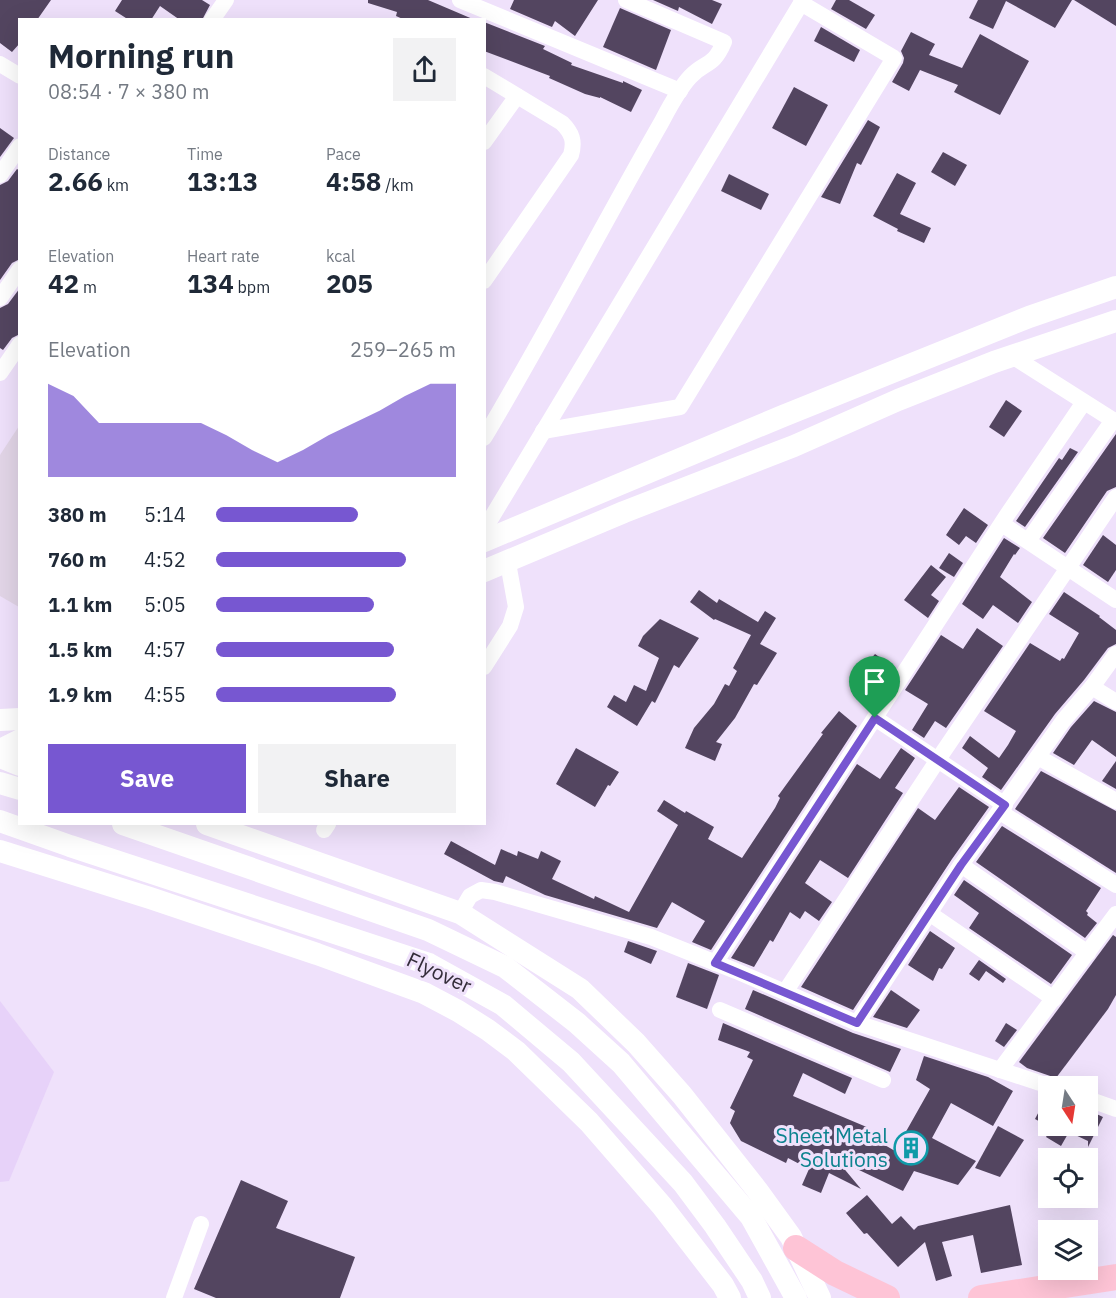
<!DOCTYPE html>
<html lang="en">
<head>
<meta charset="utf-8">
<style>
  body { margin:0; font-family:"IBM Plex Sans",sans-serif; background:#f2f2f3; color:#1f2937; height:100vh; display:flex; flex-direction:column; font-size:22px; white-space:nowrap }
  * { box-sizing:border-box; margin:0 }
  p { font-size:20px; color:#747a83 }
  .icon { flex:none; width:33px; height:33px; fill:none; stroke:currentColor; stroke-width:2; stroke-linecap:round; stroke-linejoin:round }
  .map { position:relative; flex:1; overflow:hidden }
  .sheet { position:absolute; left:18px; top:18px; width:468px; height:807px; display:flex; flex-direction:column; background:#fff; border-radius:0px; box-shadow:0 6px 24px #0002 }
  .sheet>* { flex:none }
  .needle { width:39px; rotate:168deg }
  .fabs { position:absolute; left:1038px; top:1076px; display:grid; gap:12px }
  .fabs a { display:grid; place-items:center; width:60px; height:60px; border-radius:0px; background:#fff; box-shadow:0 6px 24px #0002; font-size:30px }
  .pin { position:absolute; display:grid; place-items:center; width:51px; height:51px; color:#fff; margin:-62px -26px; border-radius:50% 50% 50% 0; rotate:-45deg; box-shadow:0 0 6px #0007 }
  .pin .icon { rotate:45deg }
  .round { display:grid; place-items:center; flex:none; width:63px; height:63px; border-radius:0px; background:#f2f2f3 }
  .headline { display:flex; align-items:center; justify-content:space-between; height:102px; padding:0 30px }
  h1 { font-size:33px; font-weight:700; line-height:45px }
  .stats { display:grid; grid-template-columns:repeat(3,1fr); gap:9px; height:102px; padding:6px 30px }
  .stats div { display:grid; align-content:center }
  .stats b { font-size:26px; font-weight:700 }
  .stats small { font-size:16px; font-weight:400 }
  .stats p { font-size:16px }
  .chart { height:168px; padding:12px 30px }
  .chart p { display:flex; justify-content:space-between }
  .chart svg { width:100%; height:108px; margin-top:6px; fill:#7757d1; opacity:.7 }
  .primary-button { display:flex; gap:12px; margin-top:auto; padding:12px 30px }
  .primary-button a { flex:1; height:69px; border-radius:0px; background:#7757d1; color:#fff; font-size:24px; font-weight:700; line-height:69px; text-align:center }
  .primary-button a+a { background:#f2f2f3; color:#1f2937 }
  ul { padding:0 30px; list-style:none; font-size:20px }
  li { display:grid; grid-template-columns:96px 72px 1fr; align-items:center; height:45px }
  li i { height:15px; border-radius:8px; background:#7757d1 }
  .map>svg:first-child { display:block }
  .commercial { fill:#e2d5e7 }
  .built { fill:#e7d2f9 }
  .building { fill:#534560 }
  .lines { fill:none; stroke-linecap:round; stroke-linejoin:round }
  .street { stroke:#fff; stroke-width:16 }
  .secondary { stroke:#fff; stroke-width:22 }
  .primary { stroke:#fec4d6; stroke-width:26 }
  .route-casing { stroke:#fff; stroke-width:12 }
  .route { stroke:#7757d1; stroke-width:8 }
  .labels { text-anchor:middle; stroke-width:6; stroke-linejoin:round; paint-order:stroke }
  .street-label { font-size:21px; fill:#332c39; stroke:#efe1fb }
  .culture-label { font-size:21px; fill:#0d838f; stroke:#efe1fb; text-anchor:end }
</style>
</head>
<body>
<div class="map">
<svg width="1116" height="1298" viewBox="0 0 1116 1298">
  <rect width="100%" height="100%" fill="#efe1fb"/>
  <!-- commercial -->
  <polygon class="commercial" points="19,426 19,607 0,596 0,455"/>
  <!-- built -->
  <polygon class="built" points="0,1001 54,1072 9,1181 0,1182"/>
  <!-- building -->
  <g class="building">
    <polygon points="0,0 51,0 37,20 20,20 20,43 12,52 0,43"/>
    <polygon points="122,0 202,0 210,5 202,20 180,20 160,6 151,20 129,20 115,11"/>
    <polygon points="368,0 428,0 475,20 405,20 396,16 397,12 368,3"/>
    <polygon points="514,0 598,0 575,36 555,21 552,27 510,9"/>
    <polygon points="653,0 712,0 722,4 712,24 679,7 678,11"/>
    <polygon points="836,0 849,0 875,15 866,29 831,9"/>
    <polygon points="978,0 1072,0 1055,28 1006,1 993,29 969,18"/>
    <polygon points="1074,0 1116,0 1116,26"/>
    <polygon points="620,8 671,30 656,70 603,47"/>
    <polygon points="484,22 545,46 543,49 572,63 571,65 623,83 623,81 642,90 631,112 600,97 600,98 585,94 549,78 550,76 484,51"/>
    <polygon points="821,27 860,50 854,62 814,41"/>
    <polygon points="911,32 935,44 929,55 962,68 980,34 1029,61 1000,115 954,92 958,85 920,70 909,91 892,82 903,63 904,58 901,51"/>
    <polygon points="794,87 828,105 806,146 772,128"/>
    <polygon points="868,120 880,127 861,165 857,163 840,204 821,197"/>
    <polygon points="0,128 14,138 0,157"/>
    <polygon points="943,152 967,165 955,186 931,172"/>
    <polygon points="17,169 20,171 20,259 12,263 0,280 0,185 8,181"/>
    <polygon points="897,173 916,183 900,214 931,228 924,243 897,231 898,229 873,216"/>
    <polygon points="729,174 769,194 761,210 721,191"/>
    <polygon points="20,288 20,334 12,338 3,350 0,348 0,308 8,304"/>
    <polygon points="1006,400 1022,411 1004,437 989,427"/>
    <polygon points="1116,434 1116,487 1107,491 1065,553 1043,538"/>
    <polygon points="1070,448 1078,452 1025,527 1016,521 1059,458 1062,460"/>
    <polygon points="964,508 988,525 976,543 966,536 959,545 946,535"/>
    <polygon points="1103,535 1116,545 1116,570 1108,582 1083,565"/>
    <polygon points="1004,538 1020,548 1015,555 1014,554 1000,577 1032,602 1018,623 993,605 983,619 962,604"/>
    <polygon points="949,553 963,563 954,577 939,568"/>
    <polygon points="931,565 946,577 931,595 939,601 928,618 904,600"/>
    <polygon points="699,590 717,603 719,599 758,622 765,611 776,618 760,644 777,653 757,685 754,684 735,718 716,742 722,744 715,761 685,748 694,728 714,704 725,684 729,686 737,671 733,668 751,635 715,619 714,620 690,602"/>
    <polygon points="1064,592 1100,616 1099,617 1116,630 1116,644 1108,648 1084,680 1055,714 1001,790 982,777 988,768 962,748 970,736 999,758 1008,745 1016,731 984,711 1030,643 1060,661 1062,658 1064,659 1079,633 1049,614"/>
    <polygon points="660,619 699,638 679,668 674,665 655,703 652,701 637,726 607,707 614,695 626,702 634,685 646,691 659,658 638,646 643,636"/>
    <polygon points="977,628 1003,646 946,728 935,721 924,738 912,730 928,704 905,690 941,635 963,649"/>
    <polygon points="875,654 895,668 876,697 854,684 865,666"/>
    <polygon points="1094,701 1116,712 1116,757 1092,740 1074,765 1053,753 1071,727"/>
    <polygon points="839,711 857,726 711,950 692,942 705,921 672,902 657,928 545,895 506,876 503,883 494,881 444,854 451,841 495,865 501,849 517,856 518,851 538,859 541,851 561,861 552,879 594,899 595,896 629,912 678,825 657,811 664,800 685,813 686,811 714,827 708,839 742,858 775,808 780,798 778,796 823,734 821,733"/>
    <polygon points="576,748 619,772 610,786 608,785 595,807 556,784"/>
    <polygon points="901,748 915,758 895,788 903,793 848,878 820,860 805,883 832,902 819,921 805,911 800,919 790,912 773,942 770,940 754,967 731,958 857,764 880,779"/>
    <polygon points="1116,761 1116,789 1102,781"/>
    <polygon points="1041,771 1116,811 1116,873 1015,809"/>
    <polygon points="959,787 989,807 952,859 853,1010 801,987 918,808 935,820"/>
    <polygon points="1002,826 1101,888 1086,911 1088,913 1087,915 1097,923 1085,938 976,862"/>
    <polygon points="964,880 1072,955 1051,984 969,928 979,913 954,895"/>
    <polygon points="930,931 955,948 942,969 939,968 933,981 908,965"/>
    <polygon points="1113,935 1116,937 1116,995 1108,1009 1056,1078 1027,1068 1019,1062"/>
    <polygon points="628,941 657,951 651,964 624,952"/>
    <polygon points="979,960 1006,979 1003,983 986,971 979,981 969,974"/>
    <polygon points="688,963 719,975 707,1009 676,997"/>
    <polygon points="753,990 853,1033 901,1049 890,1072 745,1009"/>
    <polygon points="891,990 920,1010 907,1028 873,1017"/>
    <polygon points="723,1023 852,1078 845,1094 803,1073 793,1096 869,1128 866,1134 895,1151 930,1089 916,1080 924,1056 988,1077 1013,1091 993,1126 951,1103 932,1138 976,1161 958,1185 914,1171 903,1191 836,1159 861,1189 829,1173 821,1193 802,1185 809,1169 788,1158 786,1163 741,1141 730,1123 735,1111 730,1108 753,1060 747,1057 750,1052 718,1040"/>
    <polygon points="1006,1023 1017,1030 1004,1047 995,1041"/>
    <polygon points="1047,1096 1048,1096 1048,1126 1035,1119"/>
    <polygon points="1088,1110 1103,1117 1088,1147 1088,1141 1069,1132 1061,1146 1046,1137 1053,1125 1088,1125"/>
    <polygon points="998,1126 1024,1140 1000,1177 975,1168"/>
    <polygon points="241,1180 288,1201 276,1228 355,1257 340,1298 216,1298 194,1289"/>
    <polygon points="867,1195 892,1224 901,1216 914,1230 918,1226 1010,1205 1022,1265 981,1273 973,1235 942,1242 952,1276 936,1281 925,1242 898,1267 867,1233 864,1234 846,1213"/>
  </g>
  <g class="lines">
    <!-- street -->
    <g class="street">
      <polyline points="460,0 680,91"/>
      <polyline points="212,20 226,0"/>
      <polyline points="0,64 20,76"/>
      <path d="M484 76 562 123C572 133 575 141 571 155L484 281"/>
      <polyline points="484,142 517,96"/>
      <polyline points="0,175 20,146"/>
      <polyline points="0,298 20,269"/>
      <polyline points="1012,356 1116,422"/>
      <polyline points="0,373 20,344"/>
      <polyline points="543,431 680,407 894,58 801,3"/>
      <path d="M484 438C546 334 601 228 661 123 669 108 678 90 690 77 705 61 713 68 724 42L626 0"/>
      <polyline points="1002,524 1116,600"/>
      <polyline points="484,530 803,0"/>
      <polyline points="1028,541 1113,420"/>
      <polyline points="484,667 510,626 516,607 508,563"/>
      <polyline points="1092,687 1116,702"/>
      <polyline points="875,718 1005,805"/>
      <polyline points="1038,757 1116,801"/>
      <polyline points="1000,812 1116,885"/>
      <polyline points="324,830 328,824"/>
      <polyline points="961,865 1088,953"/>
      <polyline points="460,913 470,896 481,890 495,892 651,937 736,971 857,1023 1049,1086"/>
      <polyline points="929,913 1054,999"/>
      <polyline points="715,963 1005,518 1084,402"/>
      <polyline points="785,992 937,761 1116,497"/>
      <polyline points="720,1010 883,1080"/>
      <polyline points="857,1023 961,865 1063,721 1092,687 1116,654"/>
      <polyline points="1000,1070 1116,914"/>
      <polyline points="1088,1099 1116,1109"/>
      <polyline points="174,1298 201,1224"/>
    </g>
    <!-- secondary -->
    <g class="secondary">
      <polyline points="484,541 783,416 1029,317 1116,287"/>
      <polyline points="484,571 624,512 794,446 898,400 994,362 1116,321"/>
      <polyline points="0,720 20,719"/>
      <polyline points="0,750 20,740"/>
      <polyline points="0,757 20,765"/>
      <polyline points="0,783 20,789"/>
      <polyline points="0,821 70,846 429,964 503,1005 571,1062 683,1183 715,1226 752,1281 760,1298"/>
      <polyline points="123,824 428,930 505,967 577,1023 621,1063 751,1217 796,1298"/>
      <polyline points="207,824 460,913 580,989 636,1043 682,1095 757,1190 791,1237 820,1298"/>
      <polyline points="0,851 150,898 317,954 424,993 458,1011 488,1030 516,1051 589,1122 662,1206 723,1285 730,1298"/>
    </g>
    <!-- primary -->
    <g class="primary">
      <polyline points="796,1248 835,1273 887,1298"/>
      <polyline points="981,1298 1116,1277"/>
    </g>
  </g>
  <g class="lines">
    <defs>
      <polygon id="route" points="875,718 1005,805 961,865 857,1023 715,963"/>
    </defs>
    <!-- route casing -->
    <use href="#route" class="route-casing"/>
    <!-- route -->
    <use href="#route" class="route"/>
  </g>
  <!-- icons -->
  <defs>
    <symbol id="building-ring" viewBox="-11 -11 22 22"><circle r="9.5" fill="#efe1fb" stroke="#0f9aa8" stroke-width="1.5"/><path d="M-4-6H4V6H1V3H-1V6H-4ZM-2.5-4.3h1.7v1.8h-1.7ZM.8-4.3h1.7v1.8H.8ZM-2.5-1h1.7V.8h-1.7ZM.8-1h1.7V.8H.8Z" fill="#0f9aa8"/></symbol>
  </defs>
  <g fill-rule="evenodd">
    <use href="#building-ring" x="892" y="1129" width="38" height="38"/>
  </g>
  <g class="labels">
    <!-- street labels -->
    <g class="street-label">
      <text transform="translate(439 973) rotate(25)" y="7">Flyover</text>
    </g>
    <!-- culture labels -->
    <g class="culture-label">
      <text x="888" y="1143">Sheet Metal<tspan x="888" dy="24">Solutions</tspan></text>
    </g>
  </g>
</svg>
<div class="fabs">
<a><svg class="needle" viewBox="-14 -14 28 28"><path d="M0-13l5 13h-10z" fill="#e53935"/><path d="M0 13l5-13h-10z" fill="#747a83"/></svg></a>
<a><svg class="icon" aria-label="locate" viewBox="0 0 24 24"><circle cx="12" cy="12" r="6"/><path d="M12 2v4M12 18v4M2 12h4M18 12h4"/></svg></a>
<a><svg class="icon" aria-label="layers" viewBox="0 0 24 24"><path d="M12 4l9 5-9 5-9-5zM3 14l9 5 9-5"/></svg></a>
</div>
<div class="pin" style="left:875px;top:718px;background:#1e9e55"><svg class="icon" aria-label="arrive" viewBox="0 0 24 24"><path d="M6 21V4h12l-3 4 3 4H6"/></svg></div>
<section class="sheet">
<div class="headline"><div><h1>Morning run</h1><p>08:54 · 7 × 380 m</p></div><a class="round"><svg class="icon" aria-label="share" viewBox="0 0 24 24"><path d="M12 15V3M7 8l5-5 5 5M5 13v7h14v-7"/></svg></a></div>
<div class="stats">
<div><p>Distance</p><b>2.66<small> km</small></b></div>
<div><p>Time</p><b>13:13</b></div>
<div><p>Pace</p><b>4:58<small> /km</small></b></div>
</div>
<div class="stats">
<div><p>Elevation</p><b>42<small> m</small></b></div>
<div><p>Heart rate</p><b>134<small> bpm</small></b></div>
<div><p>kcal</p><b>205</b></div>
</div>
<div class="chart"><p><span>Elevation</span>259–265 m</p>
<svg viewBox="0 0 160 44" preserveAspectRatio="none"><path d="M0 44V6L10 11L20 22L30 22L40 22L50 22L60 22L70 27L80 33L90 38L100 33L110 27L120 22L130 17L140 11L150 6L160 6V44z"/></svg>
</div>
<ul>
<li><b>380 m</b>5:14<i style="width:59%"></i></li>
<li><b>760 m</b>4:52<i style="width:79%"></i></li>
<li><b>1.1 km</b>5:05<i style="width:66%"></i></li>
<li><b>1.5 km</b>4:57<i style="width:74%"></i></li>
<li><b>1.9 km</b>4:55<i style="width:75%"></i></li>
</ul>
<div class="primary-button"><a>Save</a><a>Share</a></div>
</section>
</div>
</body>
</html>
